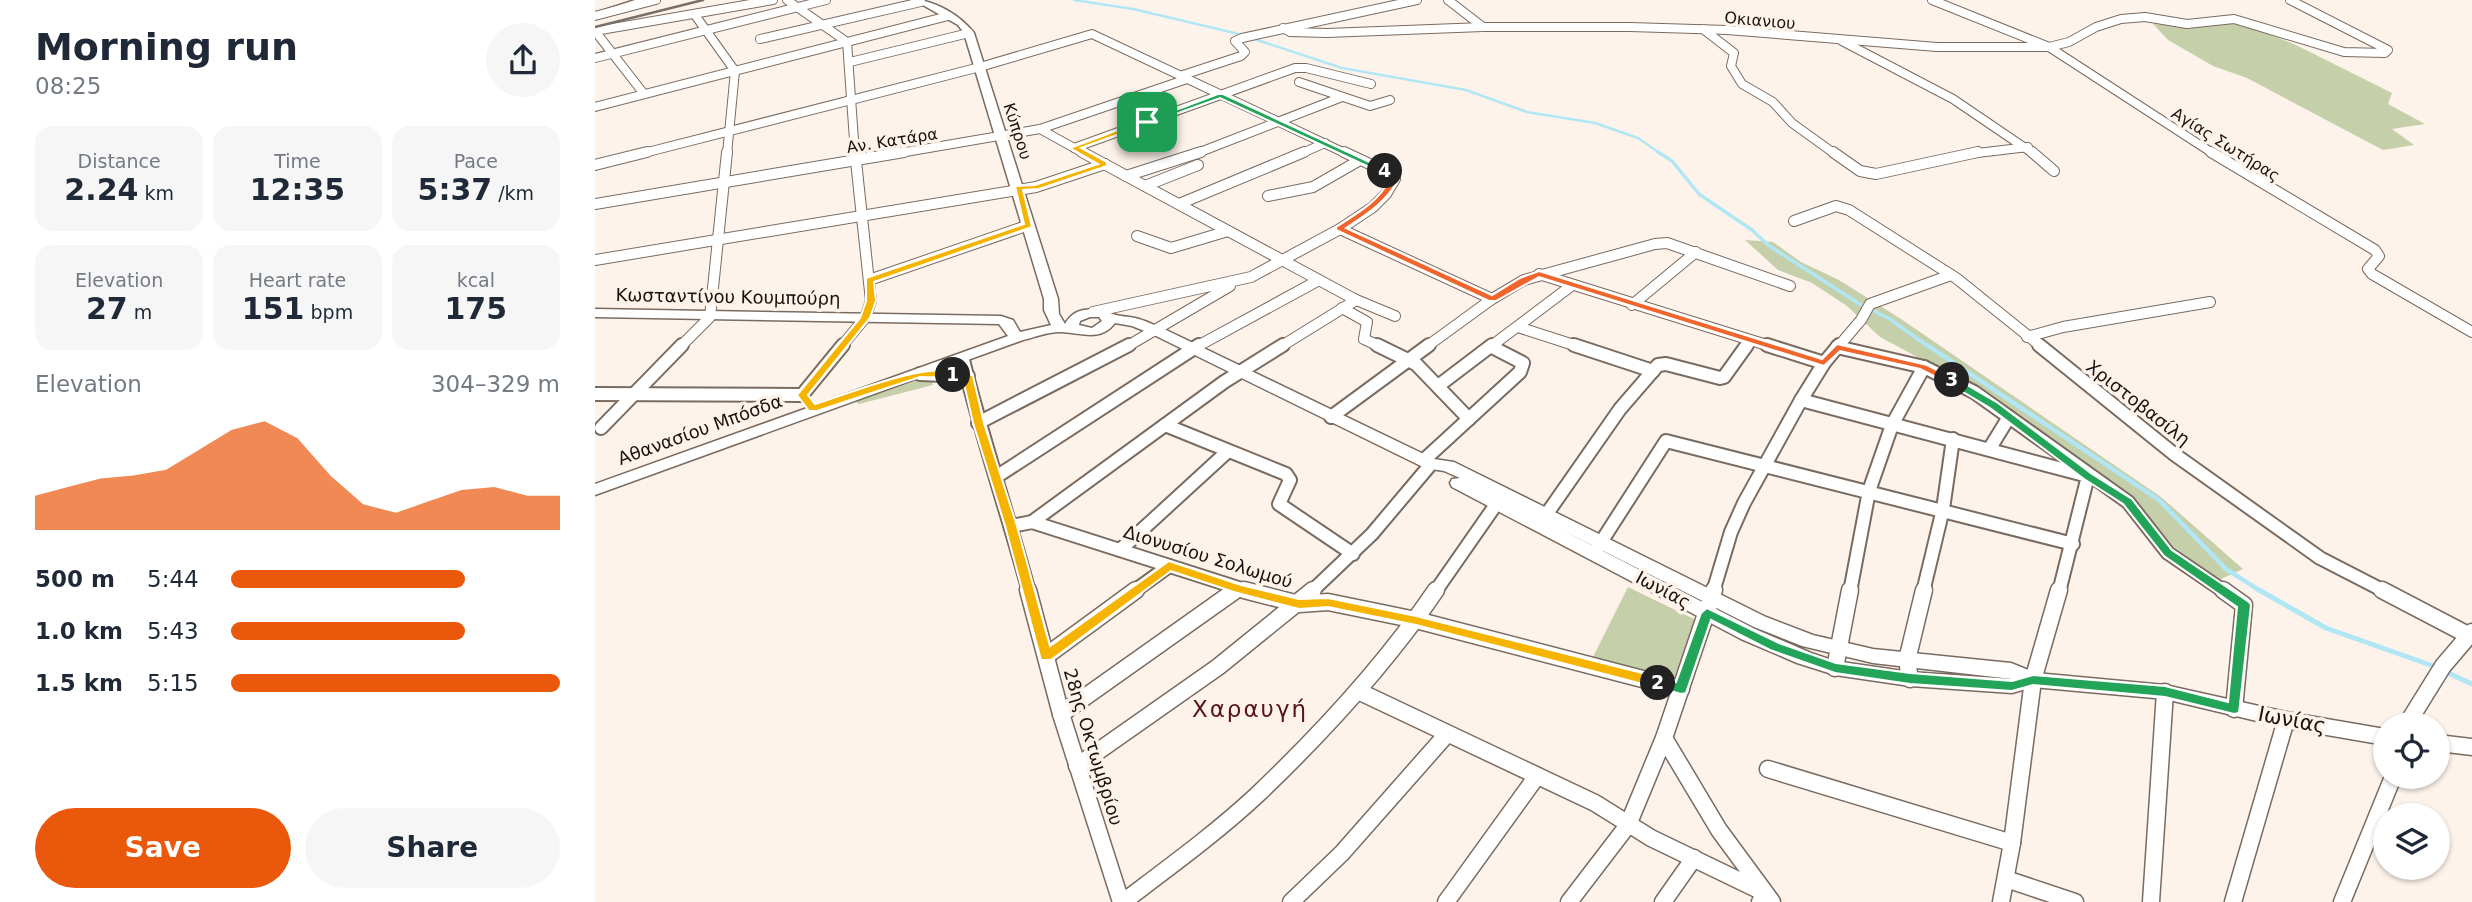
<!DOCTYPE html>
<html lang="en">
<head>
<meta charset="utf-8">
<style>
  body { margin:0; font-family:"DejaVu Sans",sans-serif; background:#f6f6f7; color:#1f2937; height:100vh; display:flex; flex-direction:column; font-size:26px; white-space:nowrap }
  * { box-sizing:border-box; margin:0 }
  p { font-size:23px; color:#747a83 }
  .icon { flex:none; width:38px; height:38px; fill:none; stroke:currentColor; stroke-width:2; stroke-linecap:round; stroke-linejoin:round }
  .map { position:relative; flex:1; overflow:hidden }
  .drawer { display:flex; flex-direction:column; background:#fff; width:595px }
  .drawer>* { flex:none }
  .buttons { position:absolute; left:1778px; top:712px; display:grid; gap:14px }
  .buttons a { display:grid; place-items:center; width:77px; height:77px; border-radius:50%; background:#fff; box-shadow:0 2px 5px #0004; font-size:35px }
  .pin { position:absolute; display:grid; place-items:center; width:60px; height:60px; color:#fff; margin:-30px; border-radius:14px; box-shadow:0 4px 10px #0006 }
  .km { position:absolute; width:35px; height:35px; margin:-18px; border-radius:50%; background:#222; color:#fff; font-size:19px; line-height:35px; text-align:center }
  .round { display:grid; place-items:center; flex:none; width:74px; height:74px; border-radius:37px; background:#f6f6f7 }
  .summary { display:flex; align-items:center; justify-content:space-between; height:119px; padding:0 35px }
  h1 { font-size:38px; font-weight:700; line-height:52px }
  .stats { display:grid; grid-template-columns:repeat(3,1fr); gap:10px; height:119px; padding:7px 35px }
  .stats div { display:grid; align-content:center; border-radius:18px; background:#f6f6f7; text-align:center }
  .stats b { font-size:30px; font-weight:700 }
  .stats small { font-size:19px; font-weight:400 }
  .stats p { font-size:19px }
  .chart { height:196px; padding:14px 35px }
  .chart p { display:flex; justify-content:space-between }
  .chart svg { width:100%; height:126px; margin-top:7px; fill:#ea580c; opacity:.7 }
  .button { display:flex; gap:14px; margin-top:auto; padding:14px 35px }
  .button a { flex:1; height:80px; border-radius:42px; background:#ea580c; color:#fff; font-size:28px; font-weight:700; line-height:80px; text-align:center }
  .button a+a { background:#f6f6f7; color:#1f2937 }
  ul { padding:0 35px; list-style:none; font-size:23px }
  li { display:grid; grid-template-columns:112px 84px 1fr; align-items:center; height:52px }
  li i { height:18px; border-radius:9px; background:#ea580c }
  main { display:flex; flex:1; min-height:0 }
  .map>svg:first-child { display:block }
  .green { fill:#c5d0ab }
  .lines { fill:none; stroke-linecap:round; stroke-linejoin:round }
  .stream-far3 { stroke:#b1e6f5; stroke-width:2.5 }
  .stream-far2 { stroke:#b1e6f5; stroke-width:3.5 }
  .stream-far1 { stroke:#b1e6f5; stroke-width:4.5 }
  .stream { stroke:#b1e6f5; stroke-width:5 }
  .street-far3-casing { stroke:#7a6b60; stroke-width:10 }
  .street-far2-casing { stroke:#7a6b60; stroke-width:12 }
  .street-far1-casing { stroke:#7a6b60; stroke-width:16 }
  .street-casing { stroke:#7a6b60; stroke-width:19 }
  .secondary-casing { stroke:#7a6b60; stroke-width:3 }
  .street-far3 { stroke:#fff; stroke-width:8 }
  .street-far2 { stroke:#fff; stroke-width:10 }
  .street-far1 { stroke:#fff; stroke-width:12 }
  .street { stroke:#fff; stroke-width:16 }
  .secondary { fill:#fff; fill-rule:evenodd }
  .rail { stroke:#776f69; stroke-width:2.5 }
  .split-1 { fill:#f5b400; stroke:#fff; stroke-width:2 }
  .split-2 { fill:#f5b400; stroke:#fff; stroke-width:2 }
  .split-3 { fill:#22a559; stroke:#fff; stroke-width:2 }
  .split-4 { fill:#f0652b; stroke:#fff; stroke-width:2 }
  .split-5 { fill:#22a559; stroke:#fff; stroke-width:2 }
  .labels { text-anchor:middle; stroke-width:7; stroke-linejoin:round; paint-order:stroke }
  .far-street-label { font-size:16px; fill:#1a1410; stroke:#fef3eb }
  .street-label { font-size:18px; fill:#1a1410; stroke:#fef3eb }
  .near-street-label { font-size:21px; fill:#1a1410; stroke:#fef3eb }
  .near-neighbourhood-label { font-size:23px; letter-spacing:2px; fill:#591418; stroke:#fef3eb }
</style>
</head>
<body>
<main>
<section class="drawer">
<div class="summary"><div><h1>Morning run</h1><p>08:25</p></div><a class="round"><svg class="icon" aria-label="share" viewBox="0 0 24 24"><path d="M12 15V3M7 8l5-5 5 5M5 13v7h14v-7"/></svg></a></div>
<div class="stats">
<div><p>Distance</p><b>2.24<small> km</small></b></div>
<div><p>Time</p><b>12:35</b></div>
<div><p>Pace</p><b>5:37<small> /km</small></b></div>
</div>
<div class="stats">
<div><p>Elevation</p><b>27<small> m</small></b></div>
<div><p>Heart rate</p><b>151<small> bpm</small></b></div>
<div><p>kcal</p><b>175</b></div>
</div>
<div class="chart"><p><span>Elevation</span>304–329 m</p>
<svg viewBox="0 0 160 44" preserveAspectRatio="none"><path d="M0 44V32L10 29L20 26L30 25L40 23L50 16L60 9L70 6L80 12L90 25L100 35L110 38L120 34L130 30L140 29L150 32L160 32V44z"/></svg>
</div>
<ul>
<li><b>500 m</b>5:44<i style="width:71%"></i></li>
<li><b>1.0 km</b>5:43<i style="width:71%"></i></li>
<li><b>1.5 km</b>5:15<i style="width:100%"></i></li>
</ul>
<div class="button"><a>Save</a><a>Share</a></div>
</section>
<div class="map">
<svg width="1877" height="902" viewBox="0 0 1877 902">
  <rect width="100%" height="100%" fill="#fef3eb"/>
  <!-- green -->
  <g class="green">
    <polygon points="1638,20 1701,45 1797,93 1793,104 1830,124 1797,129 1819,145 1788,150 1652,78 1618,66 1573,40 1558,24 1595,26"/>
    <polygon points="1150,240 1178,242 1206,262 1244,280 1306,319 1566,497 1648,569 1624,580 1579,547 1542,503 1335,364 1285,337 1252,306 1217,283 1183,270"/>
    <polygon points="336,378 338,385 264,404 260,401 325,379"/>
    <polygon points="1033,587 1101,620 1079,678 997,659"/>
  </g>
  <g class="lines">
    <!-- stream-far3 -->
    <polyline class="stream-far3" points="479,0 538,9 644,34 747,68 871,90 932,112 1000,123 1043,138 1066,154"/>
    <!-- stream-far2 -->
    <polyline class="stream-far2" points="1063,152 1077,161 1104,194 1157,230 1173,245 1263,303 1295,319 1334,347"/>
    <!-- stream-far1 -->
    <polyline class="stream-far1" points="1332,345 1564,500 1631,569 1667,592"/>
    <!-- stream -->
    <g class="stream">
      <polyline points="1664,590 1731,628 1841,667"/>
      <polyline points="1849,671 1877,684"/>
    </g>
    <defs>
      <g id="street-far3">
        <polyline points="192,0 252,42 260,154"/>
        <polyline points="853,0 888,27"/>
        <polyline points="1337,0 1454,47 1619,154"/>
        <polyline points="100,15 140,71 132,154"/>
        <polyline points="0,16 61,0"/>
        <polyline points="688,28 695,32 732,33 888,27 1035,27 1132,30 1342,47 1454,47 1474,42 1501,27 1526,19 1550,17 1592,24 1639,19 1749,52 1790,53 1793,50 1695,0"/>
        <polyline points="1108,29 1139,53 1136,66 1147,84 1178,102 1197,123 1240,154"/>
        <polyline points="0,31 178,0"/>
        <polyline points="0,31 49,94"/>
        <polyline points="165,39 326,2"/>
        <polyline points="1247,41 1358,99 1439,154"/>
        <polyline points="0,58 231,0"/>
        <polyline points="255,62 374,33"/>
        <polyline points="585,76 646,56 650,52 640,41 647,38 822,0"/>
        <polyline points="704,82 775,106 795,100"/>
        <polyline points="0,107 353,16"/>
        <polyline points="445,129 490,154"/>
        <polyline points="479,148 700,68 711,68 776,84"/>
        <polyline points="45,154 385,67 497,34 752,154"/>
        <polyline points="299,154 445,129 592,79"/>
        <polyline points="600,154 747,97"/>
        <polyline points="705,154 730,143"/>
        <polyline points="1374,154 1433,147"/>
      </g>
      <g id="street-far2">
        <polyline points="487,152 761,300"/>
        <polyline points="1238,152 1265,171 1281,174 1383,152"/>
        <polyline points="1437,152 1459,171"/>
        <polyline points="1616,152 1780,250 1784,256 1773,269 1777,274 1877,332"/>
        <polyline points="0,165 52,152"/>
        <polyline points="531,176 606,152"/>
        <polyline points="550,186 603,165"/>
        <polyline points="673,196 718,187 765,160"/>
        <polyline points="0,204 309,152"/>
        <polyline points="584,204 709,152"/>
        <polyline points="1199,221 1241,206 1254,210 1361,278 1447,347"/>
        <polyline points="745,229 897,299"/>
        <polyline points="542,236 576,248 633,231"/>
        <polyline points="0,260 441,187 510,164"/>
        <polyline points="944,274 1178,347"/>
        <polyline points="274,280 434,225"/>
        <polyline points="759,299 800,316"/>
        <polyline points="1037,305 1101,252"/>
        <polyline points="747,308 772,322 769,339 786,347"/>
        <polyline points="498,312 656,277 745,229 778,207 791,194 800,179 798,175 749,152"/>
        <polyline points="923,327 985,347"/>
        <polyline points="1432,337 1468,327 1615,302"/>
        <polyline points="85,347 115,317 132,152"/>
        <polyline points="246,347 270,318 276,301 260,152"/>
        <polyline points="531,347 635,286"/>
        <polyline points="601,347 724,280"/>
        <polyline points="685,347 761,300"/>
        <polyline points="831,347 897,299 929,280 1060,244 1072,243 1195,286"/>
        <polyline points="895,347 976,286"/>
        <polyline points="1151,347 1155,341"/>
        <polyline points="1243,347 1266,320 1275,304 1356,275"/>
      </g>
      <g id="street-far1">
        <polyline points="782,345 821,364 874,419"/>
        <polyline points="979,345 1058,371"/>
        <polyline points="1172,345 1229,363"/>
        <polyline points="1444,345 1579,454 1725,558 1791,592"/>
        <polyline points="1242,347 1329,367 1379,392 1533,502 1573,553 1630,592"/>
        <path d="M368 360C387 438 413 514 434 592"/>
        <polyline points="325,374 373,376"/>
        <polyline points="843,386 897,345"/>
        <polyline points="0,394 207,395"/>
        <polyline points="207,395 248,345"/>
        <polyline points="1206,400 1493,476 1464,592"/>
        <polyline points="736,417 834,345"/>
        <polyline points="383,423 534,345"/>
        <polyline points="570,425 691,474 695,480 684,504 758,554"/>
        <polyline points="6,428 87,345"/>
        <polyline points="1395,448 1414,417"/>
        <polyline points="829,460 925,372 928,363 897,347"/>
        <polyline points="401,477 604,345"/>
        <polyline points="951,515 1025,409 1063,365 1071,364 1125,378 1129,377 1152,345"/>
        <polyline points="437,522 629,382 688,345"/>
        <polyline points="416,526 437,522 656,592"/>
        <polyline points="525,550 632,452"/>
        <polyline points="1001,550 1071,441 1478,544"/>
        <polyline points="538,592 574,566"/>
        <polyline points="638,592 643,589"/>
        <polyline points="716,592 777,534 836,464"/>
        <polyline points="840,592 902,503"/>
        <polyline points="1118,592 1136,532 1149,503 1206,400 1229,363 1244,345"/>
        <polyline points="1255,592 1274,491 1297,425 1329,367"/>
        <polyline points="1328,592 1348,509 1358,439"/>
      </g>
      <g id="street">
        <polyline points="433,590 466,714 526,902"/>
        <polyline points="649,590 704,604 733,602 821,620 1086,689"/>
        <polyline points="1628,590 1649,605 1639,709"/>
        <polyline points="1787,590 1873,635"/>
        <polyline points="451,656 541,590"/>
        <polyline points="1240,668 1255,590"/>
        <polyline points="1315,679 1312,660 1329,590"/>
        <polyline points="763,691 1000,803 1056,838 1170,893 1165,902"/>
        <polyline points="466,714 641,590"/>
        <polyline points="1812,724 1848,666 1877,632"/>
        <polyline points="1069,738 1124,830 1177,902"/>
        <polyline points="482,766 623,667 718,590"/>
        <polyline points="1173,769 1417,843"/>
        <polyline points="1411,879 1480,902"/>
        <path d="M528 902C573 868 620 834 662 795 727 733 790 665 841 590"/>
        <polyline points="696,902 747,853 852,734"/>
        <polyline points="851,902 942,776"/>
        <polyline points="974,902 1033,825 1069,738 1119,590"/>
        <polyline points="1068,902 1099,858"/>
        <polyline points="1406,902 1417,843 1438,680 1464,590"/>
        <polyline points="1556,902 1570,692"/>
        <polyline points="1638,902 1691,720"/>
        <polyline points="1747,902 1798,777"/>
      </g>
      <g id="secondary">
        <polygon points="40,0 53,0 0,19 0,13"/>
        <path d="M319 0C340 0 366 16 379 33L463 299 464 314 470 324C480 305 500 308 518 314 525 317 533 316 540 318 550 320 558 325 567 328L839 459 859 462 1171 617 1218 635 1278 649 1416 663 1441 673 1570 685 1691 712 1790 729V745L1691 728 1570 699 1438 687 1417 693 1315 686 1240 675 1202 663 1146 639 857 487 855 483 857 479 865 478 849 471 830 468 557 334 537 326 520 323C505 342 487 333 467 332 455 331 440 337 428 340L0 495V484L413 336 404 324 0 317V309L406 316 418 320 425 332 456 325 449 310V299L369 33 363 25ZM495 317H504L507 321 497 328 484 325 485 321ZM963 528 1159 627 1207 646 1278 663 1417 679 1315 672 1240 661 1216 653 1160 629Z"/>
        <polygon points="1843,735 1877,739 1877,755 1843,751"/>
      </g>
    </defs>
    <!-- street-far3 casing -->
    <use href="#street-far3" class="street-far3-casing"/>
    <!-- street-far2 casing -->
    <use href="#street-far2" class="street-far2-casing"/>
    <!-- street-far1 casing -->
    <use href="#street-far1" class="street-far1-casing"/>
    <!-- street casing -->
    <use href="#street" class="street-casing"/>
    <!-- secondary casing -->
    <use href="#secondary" class="secondary-casing"/>
    <!-- street-far3 -->
    <use href="#street-far3" class="street-far3"/>
    <!-- street-far2 -->
    <use href="#street-far2" class="street-far2"/>
    <!-- street-far1 -->
    <use href="#street-far1" class="street-far1"/>
    <!-- street -->
    <use href="#street" class="street"/>
    <!-- secondary -->
    <use href="#secondary" class="secondary"/>
    <!-- rail -->
    <polyline class="rail" points="0,27 108,0"/>
  </g>
  <!-- split-1 -->
  <path class="split-1" d="M552 119 555 123 486 148 512 162V166L444 189 428 190 437 227 279 282 281 301 275 318 213 395 220 404C250 395 338 358 364 375L362 378 325 377 222 411H214L202 395 265 318 271 301V278L429 224 420 186 440 185 503 164 475 148Z"/>
  <!-- split-2 -->
  <polygon class="split-2" points="358,372 373,373 378,376 389,423 422,526 455,646 574,561 646,585 704,599 733,598 821,616 1063,677 1070,683 1063,688 821,625 733,607 704,609 639,592 576,571 456,660 446,660 410,526 378,423 368,379 355,378 353,375"/>
  <!-- split-3 -->
  <polygon class="split-3" points="1353,378 1360,378 1403,403 1497,474 1537,499 1577,550 1654,602 1656,605 1644,713 1639,714 1570,697 1438,685 1417,691 1315,684 1240,673 1175,650 1116,620 1091,693 1086,694 1058,686 1058,679 1063,677 1081,682 1106,613 1112,608 1184,643 1241,663 1315,673 1417,681 1438,675 1570,686 1633,702 1642,607 1569,556 1528,504 1489,479 1395,408 1353,383"/>
  <!-- split-4 -->
  <path class="split-4" d="M787 169H793L804 179C791 202 773 214 751 228L897 295 925 278 944 271 1227 359 1242 344 1332 365 1362 380 1353 383 1325 369 1245 351 1229 366 944 277 901 301H894L741 230V227C763 213 783 202 795 179L787 173Z"/>
  <!-- split-5 -->
  <polygon class="split-5" points="623,94 628,94 794,171 787,173 625,98 555,123 549,122"/>
  <g class="labels">
    <!-- far-street labels -->
    <g class="far-street-label">
      <text transform="translate(1165 20) rotate(5)" y="6">Οκιανιου</text>
      <text transform="translate(423 131) rotate(72)" y="6">Κύπρου</text>
      <text transform="translate(297 140) rotate(-9)" y="6">Αν. Κατάρα</text>
      <text transform="translate(1631 144) rotate(32)" y="6">Αγίας Σωτήρας</text>
    </g>
    <!-- street labels -->
    <g class="street-label">
      <text transform="translate(133 297) rotate(1)" y="6">Κωσταντίνου Κουμπούρη</text>
      <text transform="translate(1543 403) rotate(38)" y="6">Χριστοβασίλη</text>
      <text transform="translate(105 430) rotate(-20)" y="6">Αθανασίου Μπόσδα</text>
      <text transform="translate(613 557) rotate(17)" y="6">Διονυσίου Σολωμού</text>
      <text transform="translate(1068 590) rotate(28)" y="6">Ιωνίας</text>
      <text transform="translate(498 747) rotate(73)" y="6">28ης Οκτωμβρίου</text>
    </g>
    <!-- near-street labels -->
    <g class="near-street-label">
      <text transform="translate(1697 720) rotate(11)" y="7">Ιωνίας</text>
    </g>
    <!-- near-neighbourhood labels -->
    <g class="near-neighbourhood-label">
      <text x="655" y="717">Χαραυγή</text>
    </g>
  </g>
</svg>
<div class="buttons">
<a><svg class="icon" aria-label="locate" viewBox="0 0 24 24"><circle cx="12" cy="12" r="6"/><path d="M12 2v4M12 18v4M2 12h4M18 12h4"/></svg></a>
<a><svg class="icon" aria-label="layers" viewBox="0 0 24 24"><path d="M12 4l9 5-9 5-9-5zM3 14l9 5 9-5"/></svg></a>
</div>
<div class="pin" style="left:552px;top:122px;background:#1e9e55"><svg class="icon" aria-label="arrive" viewBox="0 0 24 24"><path d="M6 21V4h12l-3 4 3 4H6"/></svg></div>
<b class="km" style="left:358px;top:375px">1</b>
<b class="km" style="left:1063px;top:683px">2</b>
<b class="km" style="left:1357px;top:380px">3</b>
<b class="km" style="left:790px;top:171px">4</b>
</div>
</main>
</body>
</html>
